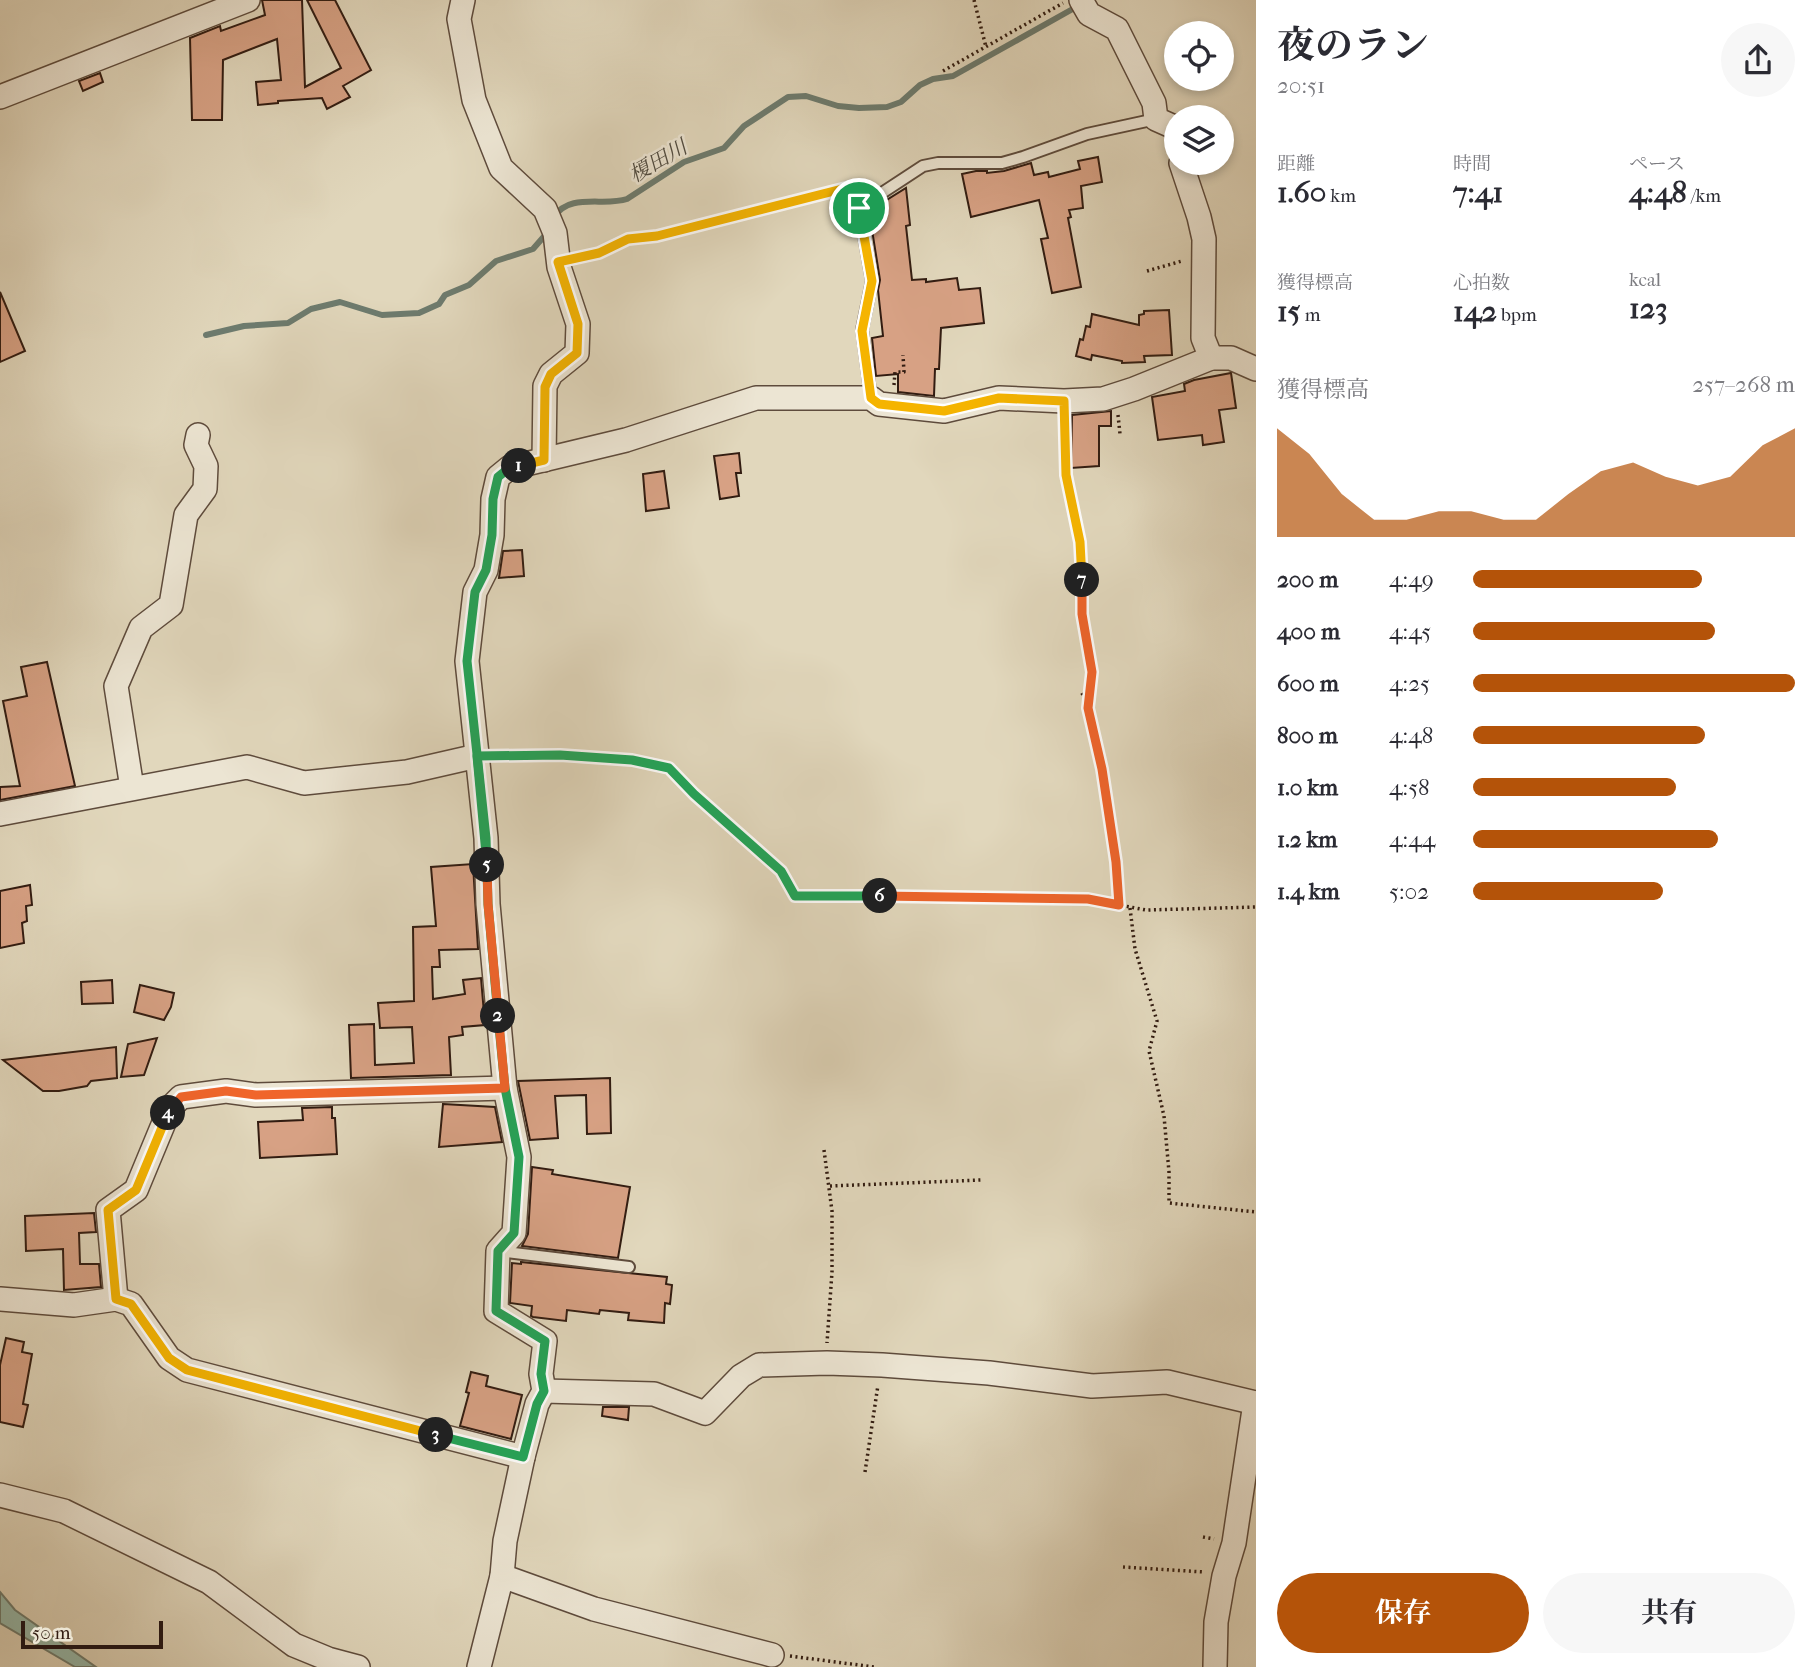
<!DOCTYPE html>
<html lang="ja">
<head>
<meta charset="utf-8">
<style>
  body { margin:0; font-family:"IM FELL French Canon","Noto Serif JP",serif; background:#f7f7f7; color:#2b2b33; height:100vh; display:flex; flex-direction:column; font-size:26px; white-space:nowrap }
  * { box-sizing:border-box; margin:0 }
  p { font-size:23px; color:#7c7c81 }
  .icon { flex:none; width:38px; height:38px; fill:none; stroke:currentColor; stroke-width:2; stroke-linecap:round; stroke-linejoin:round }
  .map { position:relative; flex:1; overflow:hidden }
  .drawer { display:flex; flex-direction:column; background:#fff; width:560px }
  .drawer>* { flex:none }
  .buttons { position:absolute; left:1164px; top:21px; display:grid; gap:14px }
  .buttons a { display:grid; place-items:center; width:70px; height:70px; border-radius:50%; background:#fff; box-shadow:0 4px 10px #0003; font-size:35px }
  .scale { position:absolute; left:21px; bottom:18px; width:142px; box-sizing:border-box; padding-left:7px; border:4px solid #321c11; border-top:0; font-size:19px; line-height:24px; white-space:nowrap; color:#321c11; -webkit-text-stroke:5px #ece5d3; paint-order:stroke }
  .pin { position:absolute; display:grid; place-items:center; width:60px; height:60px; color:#fff; margin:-30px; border:4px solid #fff; border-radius:50%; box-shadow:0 2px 7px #0007 }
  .km { position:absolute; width:35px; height:35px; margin:-18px; border-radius:50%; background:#222; color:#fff; font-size:19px; line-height:35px; text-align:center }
  .round { display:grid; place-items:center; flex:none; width:74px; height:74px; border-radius:37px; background:#f7f7f7 }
  .head { display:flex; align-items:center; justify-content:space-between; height:119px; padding:0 21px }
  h1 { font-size:38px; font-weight:700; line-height:52px }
  .figures { display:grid; grid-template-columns:repeat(3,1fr); gap:10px; height:119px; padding:7px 21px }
  .figures div { display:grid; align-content:center }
  .figures b { font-size:30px; font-weight:700 }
  .figures small { font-size:19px; font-weight:400 }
  .figures p { font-size:19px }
  .chart { height:196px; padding:14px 21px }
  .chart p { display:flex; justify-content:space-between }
  .chart svg { width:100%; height:126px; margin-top:7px; fill:#b45309; opacity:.7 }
  .cta { display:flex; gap:14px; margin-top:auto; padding:14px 21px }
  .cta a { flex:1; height:80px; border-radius:42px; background:#b45309; color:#fff; font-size:28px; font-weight:700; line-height:80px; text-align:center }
  .cta a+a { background:#f7f7f7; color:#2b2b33 }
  ul { padding:0 21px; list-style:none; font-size:23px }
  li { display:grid; grid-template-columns:112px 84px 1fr; align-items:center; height:52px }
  li i { height:18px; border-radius:9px; background:#b45309 }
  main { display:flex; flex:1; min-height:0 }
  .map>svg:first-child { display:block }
  .water { fill:#95baac; stroke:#6d7b6e; stroke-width:2 }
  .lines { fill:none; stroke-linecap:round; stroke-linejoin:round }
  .stream { stroke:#6d7b6e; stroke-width:6 }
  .building { fill:#d7a184; stroke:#321c11; stroke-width:2 }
  .service-casing { stroke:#5e4b3c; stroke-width:14 }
  .minor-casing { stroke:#5e4b3c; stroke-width:26 }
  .path { stroke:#321c11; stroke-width:3.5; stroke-dasharray:2 3.5; stroke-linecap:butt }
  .service { stroke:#ece5d3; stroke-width:10 }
  .minor { stroke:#ece5d3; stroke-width:23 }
  .split-1-casing { stroke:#fff; stroke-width:14 }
  .split-2-casing { stroke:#fff; stroke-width:14 }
  .split-3-casing { stroke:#fff; stroke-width:14 }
  .split-4-casing { stroke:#fff; stroke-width:14 }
  .split-5-casing { stroke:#fff; stroke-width:14 }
  .split-6-casing { stroke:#fff; stroke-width:14 }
  .split-7-casing { stroke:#fff; stroke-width:14 }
  .split-8-casing { stroke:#fff; stroke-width:14 }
  .split-1 { stroke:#f5b400; stroke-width:9 }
  .split-2 { stroke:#22a559; stroke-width:9 }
  .split-3 { stroke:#22a559; stroke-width:9 }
  .split-4 { stroke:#f5b400; stroke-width:9 }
  .split-5 { stroke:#f0652b; stroke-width:9 }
  .split-6 { stroke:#22a559; stroke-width:9 }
  .split-7 { stroke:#f0652b; stroke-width:9 }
  .split-8 { stroke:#f5b400; stroke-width:9 }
  .labels { text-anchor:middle; stroke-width:5; stroke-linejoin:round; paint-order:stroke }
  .water-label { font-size:21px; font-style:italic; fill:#504b40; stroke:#ece5d3 }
</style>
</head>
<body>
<main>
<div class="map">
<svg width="1256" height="1667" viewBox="0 0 1256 1667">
  <rect width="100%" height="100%" fill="#e1d7bc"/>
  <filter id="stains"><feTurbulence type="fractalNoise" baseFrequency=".00286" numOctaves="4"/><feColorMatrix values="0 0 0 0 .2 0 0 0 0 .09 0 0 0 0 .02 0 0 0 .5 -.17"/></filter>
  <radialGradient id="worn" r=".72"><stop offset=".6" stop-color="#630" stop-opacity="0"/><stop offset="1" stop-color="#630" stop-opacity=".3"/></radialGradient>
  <!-- water -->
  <polygon class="water" points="0,1592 15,1610 96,1667 75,1667 0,1623"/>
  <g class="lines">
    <!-- stream -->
    <g class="stream">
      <path d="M554 217C570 192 604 207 627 199L684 162 724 148 744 126 788 97 806 96 838 106 859 108 887 107 901 102 920 85 933 79 953 76 1078 6"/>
      <polyline points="206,335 244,326 288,323 311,309 340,302 382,315 419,313 439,304 445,295 469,285 496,261 533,249 547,233"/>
    </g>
  </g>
  <!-- building -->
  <g class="building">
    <polygon points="262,0 302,0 305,87 341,68 307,0 335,0 371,70 343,86 350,97 327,109 322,98 278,101 278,103 258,105 256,82 281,80 277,39 223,60 222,120 192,120 190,38 220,26 221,31 265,15"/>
    <polygon points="100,73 103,82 83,91 79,81"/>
    <polygon points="1098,157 1102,182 1081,186 1083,208 1069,210 1071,217 1068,218 1081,287 1052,293 1041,239 1048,238 1039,200 971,217 962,174 976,171 987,171 987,173 1004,171 1031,163 1034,175 1048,172 1049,177 1080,169 1078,161"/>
    <polygon points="906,188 910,225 906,226 912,280 926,279 926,282 957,278 959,290 980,288 984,323 941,328 939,369 935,369 934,396 898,392 898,374 876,376 872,338 883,336 878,290 880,280 869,211"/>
    <polygon points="0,292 25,351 0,362"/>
    <polygon points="1169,310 1172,355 1144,356 1145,362 1122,363 1122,361 1092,355 1091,360 1076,356 1080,339 1083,340 1086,326 1090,327 1092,314 1139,325 1139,315 1144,314 1144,311"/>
    <polygon points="1231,373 1236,408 1219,410 1224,442 1203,445 1202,435 1158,440 1152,397 1185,391 1184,384 1194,380"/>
    <polygon points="1111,411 1111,426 1099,426 1099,466 1071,468 1072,415"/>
    <polygon points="739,453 741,473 736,473 739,496 720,499 714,456"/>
    <polygon points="664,471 669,508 646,511 643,474"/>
    <polygon points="522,550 524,576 499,578 503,551"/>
    <polygon points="47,662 75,786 0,800 0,787 20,786 3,701 27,696 21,667"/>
    <polygon points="473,864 478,949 439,950 440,967 432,967 433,999 465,994 463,980 481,978 485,1025 462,1027 463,1035 449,1037 451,1075 351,1078 349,1025 374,1024 375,1065 414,1063 412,1027 380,1028 378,1003 414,1001 413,927 436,926 431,867"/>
    <polygon points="30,885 32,905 26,906 27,921 22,923 24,943 0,948 0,891"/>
    <polygon points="112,980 113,1003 82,1004 81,982"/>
    <polygon points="140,985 174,993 171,1007 164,1020 134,1012"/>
    <polygon points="157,1038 144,1075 121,1077 128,1044"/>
    <polygon points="116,1047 117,1078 91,1081 87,1086 59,1091 43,1091 3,1060"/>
    <polygon points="610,1078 611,1133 587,1134 586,1095 555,1096 558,1138 530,1140 518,1081"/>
    <polygon points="443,1104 495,1107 502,1142 439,1147"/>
    <polygon points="332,1107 332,1118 335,1118 337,1154 260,1158 258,1122 303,1120 302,1108"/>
    <polygon points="532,1167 553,1170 552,1174 630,1187 618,1258 522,1246 528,1234"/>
    <polygon points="94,1213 96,1232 79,1233 80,1264 99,1264 101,1287 64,1290 63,1249 26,1251 25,1216"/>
    <polygon points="521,1262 667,1277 666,1284 672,1285 670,1304 665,1303 664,1323 628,1320 629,1313 600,1310 599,1314 567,1310 566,1321 533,1317 531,1316 532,1306 510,1303 512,1263 521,1264"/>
    <polygon points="6,1338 24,1342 22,1352 32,1354 23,1404 28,1405 23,1427 0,1422 0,1365"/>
    <polygon points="471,1372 488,1376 486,1386 522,1395 511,1439 460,1426 469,1393 466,1392"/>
    <polygon points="603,1407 629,1407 628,1420 602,1416"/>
  </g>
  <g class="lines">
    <defs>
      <g id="service">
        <polyline points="871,398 862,330 872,281 859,208 923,166 938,163 1002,163 1023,157 1087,134 1156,119"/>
        <polyline points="498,1251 629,1267"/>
      </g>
      <g id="minor">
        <polyline points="463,0 459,19 474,100 501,168 545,209 555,233 559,267 578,324 577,353 551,374 545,386 544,460"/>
        <polyline points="1081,0 1089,14 1117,29 1154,103 1156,119 1174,127 1176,131"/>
        <polyline points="0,97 248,0"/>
        <polyline points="1181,163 1199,217 1204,239 1203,338 1211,358"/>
        <polyline points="132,788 116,686 141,628 171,605 186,515 205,489 206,466 196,445 198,435"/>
        <polyline points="0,814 247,767 304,783 407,772 477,756"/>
        <polyline points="0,1299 74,1305 116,1299 131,1304 169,1358 187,1370 523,1457"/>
        <polyline points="116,1299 108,1210 136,1190 170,1108 181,1097 226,1091 256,1095 505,1088"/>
        <polyline points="544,1391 654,1394 705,1413 741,1376 759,1365 827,1363 882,1365 989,1373 1092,1386 1167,1382 1256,1403"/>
        <polyline points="0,1495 64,1511 209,1582 294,1645 328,1659 358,1667"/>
        <polyline points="502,1576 594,1609 772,1655"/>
        <polyline points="479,1667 502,1576 505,1541 523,1457 537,1404 544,1391 541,1374 545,1341 496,1311 498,1251 514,1233 519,1157 505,1088 488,904 486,838 467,661 475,592 486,570 492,535 493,499 498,477 509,468 626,440 756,398 871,398 879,404 944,411 999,398 1064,401 1103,399 1134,389 1211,358 1231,358 1256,369"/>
        <polyline points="1215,1667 1216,1622 1224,1576 1234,1543 1255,1403"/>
      </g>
    </defs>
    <!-- service casing -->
    <use href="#service" class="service-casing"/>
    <!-- minor casing -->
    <use href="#minor" class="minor-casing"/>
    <!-- path -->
    <g class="path">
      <polyline points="974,0 986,47"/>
      <polyline points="943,71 1063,3"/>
      <polyline points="576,258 599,253 628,239 657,236 850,187 856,189 856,192"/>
      <polyline points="1147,271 1182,261"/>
      <polyline points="894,385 895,372 904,372 903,355"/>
      <polyline points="1118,415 1120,434"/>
      <polyline points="1064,421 1066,475 1080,542 1083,584 1082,614 1092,672 1088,708 1102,769 1116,862 1119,905"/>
      <polyline points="1082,693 1088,707"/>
      <polyline points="496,756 560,755 632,760 669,768 694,795 781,871 795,896 1088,899 1146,910 1256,907"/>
      <polyline points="1130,908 1135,949 1157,1021 1149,1051 1164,1116 1169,1172 1169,1203 1256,1212"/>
      <polyline points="824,1150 832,1211 832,1272 827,1343"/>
      <polyline points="830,1186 981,1180"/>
      <polyline points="865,1472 878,1385"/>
      <polyline points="1203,1537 1214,1539"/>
      <polyline points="1123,1567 1204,1572"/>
      <polyline points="790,1656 874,1667"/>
    </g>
    <!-- service -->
    <use href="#service" class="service"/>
    <!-- minor -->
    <use href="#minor" class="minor"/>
  </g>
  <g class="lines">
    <defs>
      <polyline id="split-1" points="519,466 544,460 545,387 551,374 577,353 578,324 558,262 599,253 628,239 657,236 850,187 856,189 859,208"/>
      <polyline id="split-2" points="498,1016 488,904 486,838 467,661 475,592 486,570 492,535 493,499 498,477 509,468 519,466"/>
      <polyline id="split-3" points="436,1435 523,1457 537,1404 544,1391 541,1374 545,1341 496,1311 498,1251 514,1233 519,1157 505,1088 498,1016"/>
      <polyline id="split-4" points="168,1113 136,1190 108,1210 116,1299 131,1304 169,1358 187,1370 436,1435"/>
      <polyline id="split-5" points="168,1113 181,1097 226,1091 256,1095 505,1088 488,904 487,865"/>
      <polyline id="split-6" points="487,865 477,756 560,755 632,760 669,768 694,794 781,871 795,896 880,896"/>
      <polyline id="split-7" points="880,896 1088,899 1119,905 1116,862 1102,769 1088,708 1092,672 1082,614 1082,580"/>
      <polyline id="split-8" points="859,208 872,281 862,331 871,398 879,404 944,411 999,398 1064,401 1066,475 1080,542 1082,580"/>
    </defs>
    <!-- split-1 casing -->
    <use href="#split-1" class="split-1-casing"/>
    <!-- split-2 casing -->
    <use href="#split-2" class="split-2-casing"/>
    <!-- split-3 casing -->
    <use href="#split-3" class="split-3-casing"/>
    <!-- split-4 casing -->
    <use href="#split-4" class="split-4-casing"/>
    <!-- split-5 casing -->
    <use href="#split-5" class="split-5-casing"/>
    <!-- split-6 casing -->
    <use href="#split-6" class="split-6-casing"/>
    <!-- split-7 casing -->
    <use href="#split-7" class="split-7-casing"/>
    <!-- split-8 casing -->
    <use href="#split-8" class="split-8-casing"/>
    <!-- split-1 -->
    <use href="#split-1" class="split-1"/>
    <!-- split-2 -->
    <use href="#split-2" class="split-2"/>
    <!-- split-3 -->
    <use href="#split-3" class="split-3"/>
    <!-- split-4 -->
    <use href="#split-4" class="split-4"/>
    <!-- split-5 -->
    <use href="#split-5" class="split-5"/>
    <!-- split-6 -->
    <use href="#split-6" class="split-6"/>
    <!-- split-7 -->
    <use href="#split-7" class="split-7"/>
    <!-- split-8 -->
    <use href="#split-8" class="split-8"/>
  </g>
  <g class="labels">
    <!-- water labels -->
    <g class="water-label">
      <text transform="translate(658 161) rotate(-30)" y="7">榎田川</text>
    </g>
  </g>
  <rect width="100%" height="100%" filter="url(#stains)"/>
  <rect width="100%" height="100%" fill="url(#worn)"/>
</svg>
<div class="buttons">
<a><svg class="icon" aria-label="locate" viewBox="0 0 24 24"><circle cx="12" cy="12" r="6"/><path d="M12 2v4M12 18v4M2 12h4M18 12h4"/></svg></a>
<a><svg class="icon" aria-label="layers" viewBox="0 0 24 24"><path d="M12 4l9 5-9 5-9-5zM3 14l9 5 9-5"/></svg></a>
</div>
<div class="scale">50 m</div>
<div class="pin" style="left:859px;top:208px;background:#1e9e55"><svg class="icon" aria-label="arrive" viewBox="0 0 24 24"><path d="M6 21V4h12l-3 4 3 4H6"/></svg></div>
<b class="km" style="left:519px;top:466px">1</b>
<b class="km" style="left:498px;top:1016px">2</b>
<b class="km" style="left:436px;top:1435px">3</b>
<b class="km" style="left:168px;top:1113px">4</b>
<b class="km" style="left:487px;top:865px">5</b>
<b class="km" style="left:880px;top:896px">6</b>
<b class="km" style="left:1082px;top:580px">7</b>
</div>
<section class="drawer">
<div class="head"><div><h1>夜のラン</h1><p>20:51</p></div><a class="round"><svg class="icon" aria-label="share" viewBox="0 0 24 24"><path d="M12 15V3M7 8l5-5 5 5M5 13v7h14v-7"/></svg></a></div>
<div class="figures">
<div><p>距離</p><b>1.60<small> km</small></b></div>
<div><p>時間</p><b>7:41</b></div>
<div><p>ペース</p><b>4:48<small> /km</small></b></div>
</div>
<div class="figures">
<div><p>獲得標高</p><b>15<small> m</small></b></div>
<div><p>心拍数</p><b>142<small> bpm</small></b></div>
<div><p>kcal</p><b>123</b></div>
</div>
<div class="chart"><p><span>獲得標高</span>257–268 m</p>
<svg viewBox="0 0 160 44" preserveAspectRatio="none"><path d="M0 44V6L10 15L20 29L30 38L40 38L50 35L60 35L70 38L80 38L90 29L100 21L110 18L120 23L130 26L140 23L150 12L160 6V44z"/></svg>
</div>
<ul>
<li><b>200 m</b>4:49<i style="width:71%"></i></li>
<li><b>400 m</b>4:45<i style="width:75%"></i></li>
<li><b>600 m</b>4:25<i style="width:100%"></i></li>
<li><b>800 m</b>4:48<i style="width:72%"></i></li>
<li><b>1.0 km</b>4:58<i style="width:63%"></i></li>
<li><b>1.2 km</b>4:44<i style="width:76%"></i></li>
<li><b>1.4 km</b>5:02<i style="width:59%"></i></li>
</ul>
<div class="cta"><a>保存</a><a>共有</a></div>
</section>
</main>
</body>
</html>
